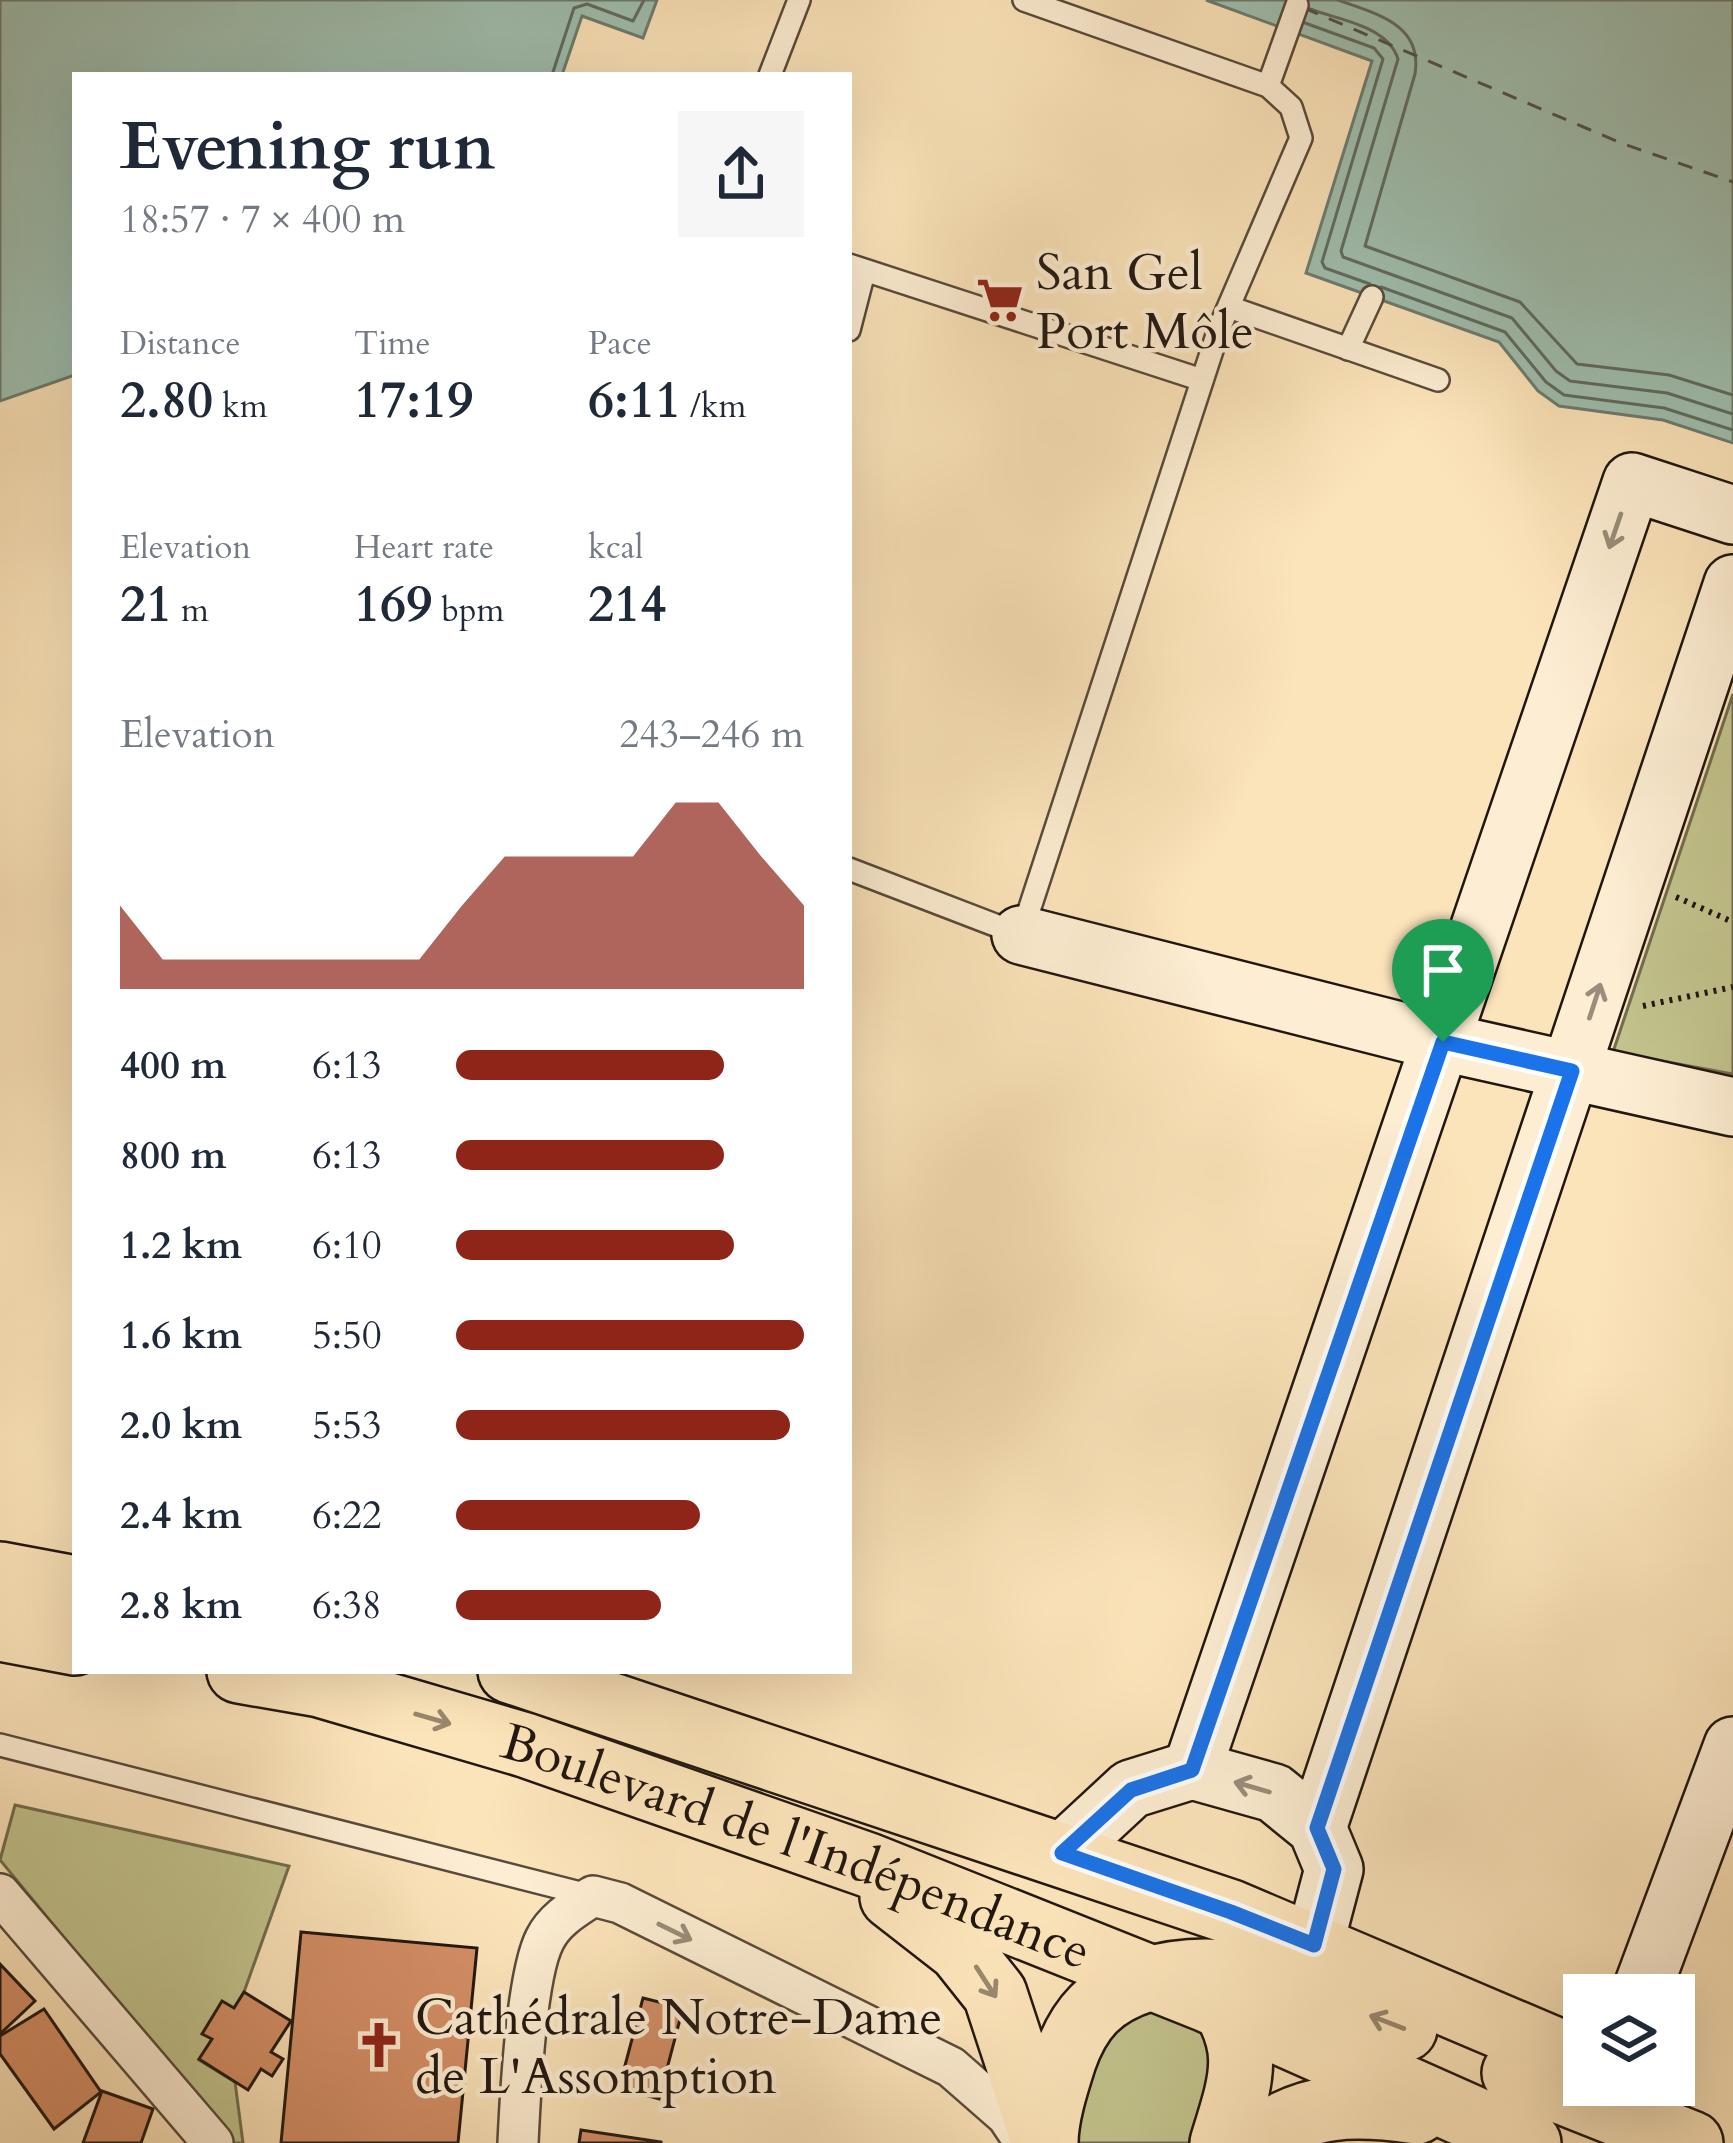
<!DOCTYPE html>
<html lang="en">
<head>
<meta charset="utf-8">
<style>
  body { margin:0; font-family:Cardo,serif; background:#f6f6f7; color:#1f2937; height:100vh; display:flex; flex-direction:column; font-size:45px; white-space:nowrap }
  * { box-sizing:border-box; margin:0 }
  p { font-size:39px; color:#747a83 }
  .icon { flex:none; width:66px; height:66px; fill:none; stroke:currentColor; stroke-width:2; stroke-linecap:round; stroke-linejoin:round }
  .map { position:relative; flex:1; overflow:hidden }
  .drawer { position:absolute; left:72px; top:72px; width:780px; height:1602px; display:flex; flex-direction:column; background:#fff; border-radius:0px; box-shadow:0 12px 48px #0002 }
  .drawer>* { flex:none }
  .tools { position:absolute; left:1563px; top:1974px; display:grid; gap:24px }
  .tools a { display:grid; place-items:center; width:132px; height:132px; border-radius:0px; background:#fff; box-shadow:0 12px 48px #0002; font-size:60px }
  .pin { position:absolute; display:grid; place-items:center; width:102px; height:102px; color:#fff; margin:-123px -51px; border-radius:50% 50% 50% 0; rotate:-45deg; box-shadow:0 0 12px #0007 }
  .pin .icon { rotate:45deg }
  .round { display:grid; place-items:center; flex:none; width:126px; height:126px; border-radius:0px; background:#f6f6f7 }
  .headline { display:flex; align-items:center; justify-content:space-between; height:204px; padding:0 48px }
  h1 { font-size:66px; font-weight:600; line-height:90px }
  .stats { display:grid; grid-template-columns:repeat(3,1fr); gap:18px; height:204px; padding:12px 48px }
  .stats div { display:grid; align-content:center }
  .stats b { font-size:51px; font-weight:600 }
  .stats small { font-size:33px; font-weight:400 }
  .stats p { font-size:33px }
  .chart { height:336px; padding:24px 48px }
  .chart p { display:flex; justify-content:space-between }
  .chart svg { width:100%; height:216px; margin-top:12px; fill:#8f2418; opacity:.7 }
  ul { padding:0 48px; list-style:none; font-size:39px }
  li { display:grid; grid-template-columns:192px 144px 1fr; align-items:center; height:90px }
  li i { height:30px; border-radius:15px; background:#8f2418 }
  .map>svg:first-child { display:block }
  .green { fill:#c2c38d; stroke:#726d4f; stroke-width:3 }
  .water { fill:#9fbfb0; stroke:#6d7c70; stroke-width:3 }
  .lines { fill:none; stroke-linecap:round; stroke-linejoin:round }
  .shore { stroke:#606b60; stroke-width:3 }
  .ferry { stroke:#4d5249; stroke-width:3; stroke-dasharray:15 12; stroke-linecap:butt }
  .building { fill:#d48e66; stroke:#211711; stroke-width:3 }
  .service-casing { stroke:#584a3b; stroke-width:26 }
  .minor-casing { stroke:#584a3b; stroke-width:44 }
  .secondary-casing { stroke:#211711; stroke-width:62 }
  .primary-casing { stroke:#211711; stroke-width:68 }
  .path { stroke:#211711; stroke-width:6; stroke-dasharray:3 6; stroke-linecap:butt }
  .service { stroke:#fdedd2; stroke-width:21 }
  .minor { stroke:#fdedd2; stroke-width:39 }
  .secondary { stroke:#fdedd2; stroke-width:57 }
  .primary { stroke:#fce4ba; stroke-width:63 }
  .oneway { stroke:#9a8d7b }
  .oneway2 { stroke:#99886e }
  .route-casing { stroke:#fff; stroke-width:24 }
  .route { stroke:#1a73e8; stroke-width:15 }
  .labels { text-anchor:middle; stroke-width:9; stroke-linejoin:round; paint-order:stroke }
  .poi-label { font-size:51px; fill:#211711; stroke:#fdedd2; text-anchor:start }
  .street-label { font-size:51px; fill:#211711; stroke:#fdedd2 }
</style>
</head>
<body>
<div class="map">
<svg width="1733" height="2143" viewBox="0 0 1733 2143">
  <rect width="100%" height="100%" fill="#fce4ba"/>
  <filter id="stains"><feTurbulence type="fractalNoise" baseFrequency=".00167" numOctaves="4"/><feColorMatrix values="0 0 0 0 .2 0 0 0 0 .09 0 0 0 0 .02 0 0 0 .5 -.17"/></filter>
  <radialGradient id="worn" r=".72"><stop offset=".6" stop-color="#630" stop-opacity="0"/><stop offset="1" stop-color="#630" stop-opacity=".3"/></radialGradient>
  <!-- green -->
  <g class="green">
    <polygon points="1733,694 1733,1074 1613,1052"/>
    <polygon points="15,1805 289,1866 244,1992 234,2008 203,2033 212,2039 199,2060 235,2082 243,2143 233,2143 0,1860"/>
    <path d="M1149 2011 1201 2029C1220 2065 1202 2105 1193 2143H1078C1075 2120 1096 2042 1115 2028 1124 2020 1139 2016 1149 2011Z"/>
  </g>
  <!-- water -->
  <g class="water">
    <polygon points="0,0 657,0 643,38 582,16 562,75 75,75 75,375 0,401"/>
    <polygon points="1206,0 1733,0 1733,443 1663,420 1559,406 1538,391 1499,342 1306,273 1372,61"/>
  </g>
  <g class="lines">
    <!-- shore -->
    <g class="shore">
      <path d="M1338 0C1376 14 1423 24 1415 74L1365 246 1520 302 1577 364 1669 375 1733 395"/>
      <path d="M1310 9C1339 20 1388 26 1398 59L1341 251 1343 257 1512 318 1556 371 1570 381 1667 393 1733 414"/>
      <polyline points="1305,23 1374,48 1383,59 1322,262 1325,268 1370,284"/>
      <polyline points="552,75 574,8 587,4 633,21 644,0"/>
      <polyline points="1381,287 1505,332 1546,382 1564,395 1664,408 1733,430"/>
    </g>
    <!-- ferry -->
    <polyline class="ferry" points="1304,8 1621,143 1733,182"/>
  </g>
  <!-- building -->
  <g class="building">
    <polygon points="301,1932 477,1948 458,2143 281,2143"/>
    <polygon points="0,1964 35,2001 0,2034"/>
    <polygon points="244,1992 291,2021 271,2052 283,2059 272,2076 261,2069 248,2090 199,2059 212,2039 202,2034 222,2001 234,2008"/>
    <polygon points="643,1998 683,2008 659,2099 619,2088"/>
    <polygon points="44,2009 101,2092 54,2129 0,2054 0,2036"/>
    <polygon points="102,2091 153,2109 141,2143 83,2143"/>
    <polygon points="581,2130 661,2142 661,2143 579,2143"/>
  </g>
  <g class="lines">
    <defs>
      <g id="service">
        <polyline points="770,75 799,0"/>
        <polyline points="1268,86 1297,5"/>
        <polyline points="849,265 1202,380"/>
        <polyline points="1229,307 1438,380"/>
        <polyline points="849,330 864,272"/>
        <polyline points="1348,349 1372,297"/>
        <polyline points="849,869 1021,935 1219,329 1301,138 1291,107 1268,86 1024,0"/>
        <polyline points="0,1745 592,1896"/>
      </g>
      <g id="minor">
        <polyline points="0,1894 213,2143"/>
        <path d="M518 2143C520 2099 526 1975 545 1939 555 1919 575 1908 593 1896L620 1903 951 2067 1007 2116 1025 2143"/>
      </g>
      <g id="secondary">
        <polyline points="1021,935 1443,1042 1733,1107"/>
        <polyline points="1192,1770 1632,482 1733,515"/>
        <polyline points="1317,1828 1733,584"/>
        <polyline points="1062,1853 1131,1789 1192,1770 1274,1793 1317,1828 1334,1869 1314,1945"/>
        <polyline points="1640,1995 1733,1746"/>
      </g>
      <g id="primary">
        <polyline points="0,1574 75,1588"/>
        <polyline points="0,1629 75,1643"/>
        <path id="s1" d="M239 1671 320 1685 525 1745 868 1865 1207 2000 1529 2143"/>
        <polyline points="510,1671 1231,1912 1584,2062"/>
        <polyline points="892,1897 960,1950 995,1994 1043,2140"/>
        <path d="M1212 1988C1255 2047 1242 2078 1222 2143"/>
        <polyline points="1514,2073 1691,2143"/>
        <path d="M1046 2143C1046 2117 1056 2086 1064 2061 1079 2017 1101 1994 1145 1980 1237 1951 1321 1997 1405 2029"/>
        <path d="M1254 2143C1305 2102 1356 2103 1417 2112"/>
      </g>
    </defs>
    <!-- service casing -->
    <use href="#service" class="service-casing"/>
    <!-- minor casing -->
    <use href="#minor" class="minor-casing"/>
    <!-- secondary casing -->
    <use href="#secondary" class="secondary-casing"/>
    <!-- primary casing -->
    <use href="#primary" class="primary-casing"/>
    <!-- path -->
    <g class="path">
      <polyline points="1676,897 1733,922"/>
      <polyline points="1643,1006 1733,987"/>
    </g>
    <!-- service -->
    <use href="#service" class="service"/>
    <!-- minor -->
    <use href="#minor" class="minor"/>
    <!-- secondary -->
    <use href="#secondary" class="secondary"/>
    <!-- primary -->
    <use href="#primary" class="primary"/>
  </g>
  <!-- one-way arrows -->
  <defs><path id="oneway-shaft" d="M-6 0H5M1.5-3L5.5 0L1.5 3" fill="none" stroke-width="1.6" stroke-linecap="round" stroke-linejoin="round" transform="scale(3)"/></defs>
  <g class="oneway">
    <use href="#oneway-shaft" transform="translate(1615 531) rotate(109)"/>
    <use href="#oneway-shaft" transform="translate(1595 1001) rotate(-72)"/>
    <use href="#oneway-shaft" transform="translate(1252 1787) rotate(-164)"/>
    <use href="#oneway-shaft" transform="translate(675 1932) rotate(26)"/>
  </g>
  <g class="oneway2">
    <use href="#oneway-shaft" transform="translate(433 1719) rotate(16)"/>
    <use href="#oneway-shaft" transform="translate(986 1982) rotate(57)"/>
    <use href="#oneway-shaft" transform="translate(1387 2022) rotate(-159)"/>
  </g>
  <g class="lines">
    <defs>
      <polygon id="route" points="1443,1042 1572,1071 1317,1828 1334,1869 1314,1945 1231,1912 1062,1853 1131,1790 1192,1770"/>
    </defs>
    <!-- route casing -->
    <use href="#route" class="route-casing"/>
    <!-- route -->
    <use href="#route" class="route"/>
  </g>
  <!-- icons -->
  <defs>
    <symbol id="supermarket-bare" viewBox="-9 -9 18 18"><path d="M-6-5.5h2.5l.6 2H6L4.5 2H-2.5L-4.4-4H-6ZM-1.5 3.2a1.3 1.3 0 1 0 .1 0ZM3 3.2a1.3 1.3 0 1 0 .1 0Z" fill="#8f2418" stroke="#fdedd2" stroke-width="2.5" paint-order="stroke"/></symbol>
    <symbol id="church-bare" viewBox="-9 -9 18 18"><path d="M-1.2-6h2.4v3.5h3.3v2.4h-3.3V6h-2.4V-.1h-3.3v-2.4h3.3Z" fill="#8f2418" stroke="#fdedd2" stroke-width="2.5" paint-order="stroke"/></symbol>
  </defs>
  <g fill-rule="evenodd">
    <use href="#supermarket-bare" x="967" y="267" width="66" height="66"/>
    <use href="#church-bare" x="346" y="2012" width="66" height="66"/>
  </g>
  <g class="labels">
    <!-- poi labels -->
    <g class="poi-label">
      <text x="1036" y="289">San Gel<tspan x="1036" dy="59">Port Môle</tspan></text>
      <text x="415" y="2034">Cathédrale Notre-Dame<tspan x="415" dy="59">de L'Assomption</tspan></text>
    </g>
    <!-- street labels -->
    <g class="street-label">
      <text dy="18" stroke="none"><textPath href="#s1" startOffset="585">Boulevard de l'Indépendance</textPath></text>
    </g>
  </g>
  <rect width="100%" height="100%" filter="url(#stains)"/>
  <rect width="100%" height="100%" fill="url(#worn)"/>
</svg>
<div class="tools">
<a><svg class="icon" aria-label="layers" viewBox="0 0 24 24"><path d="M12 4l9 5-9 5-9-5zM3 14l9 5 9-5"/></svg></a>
</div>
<div class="pin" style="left:1443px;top:1042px;background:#1e9e55"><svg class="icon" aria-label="arrive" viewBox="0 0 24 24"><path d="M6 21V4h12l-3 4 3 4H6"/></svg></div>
<section class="drawer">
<div class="headline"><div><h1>Evening run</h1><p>18:57 · 7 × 400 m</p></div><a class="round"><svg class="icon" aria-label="share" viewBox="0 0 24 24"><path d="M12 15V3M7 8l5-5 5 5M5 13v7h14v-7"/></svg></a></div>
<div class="stats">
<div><p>Distance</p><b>2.80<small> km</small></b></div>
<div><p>Time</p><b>17:19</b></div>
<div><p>Pace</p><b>6:11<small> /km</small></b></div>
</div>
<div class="stats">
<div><p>Elevation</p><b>21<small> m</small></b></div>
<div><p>Heart rate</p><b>169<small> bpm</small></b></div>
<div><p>kcal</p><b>214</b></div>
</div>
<div class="chart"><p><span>Elevation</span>243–246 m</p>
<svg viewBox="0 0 160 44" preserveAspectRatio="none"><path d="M0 44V27L10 38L20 38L30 38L40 38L50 38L60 38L70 38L80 27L90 17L100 17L110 17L120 17L130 6L140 6L150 17L160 27V44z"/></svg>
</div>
<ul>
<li><b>400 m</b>6:13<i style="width:77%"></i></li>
<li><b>800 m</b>6:13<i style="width:77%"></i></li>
<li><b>1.2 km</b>6:10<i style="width:80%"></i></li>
<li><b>1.6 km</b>5:50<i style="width:100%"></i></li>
<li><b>2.0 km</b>5:53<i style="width:96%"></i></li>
<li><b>2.4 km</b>6:22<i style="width:70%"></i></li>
<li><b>2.8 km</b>6:38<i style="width:59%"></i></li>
</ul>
</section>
</div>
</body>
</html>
